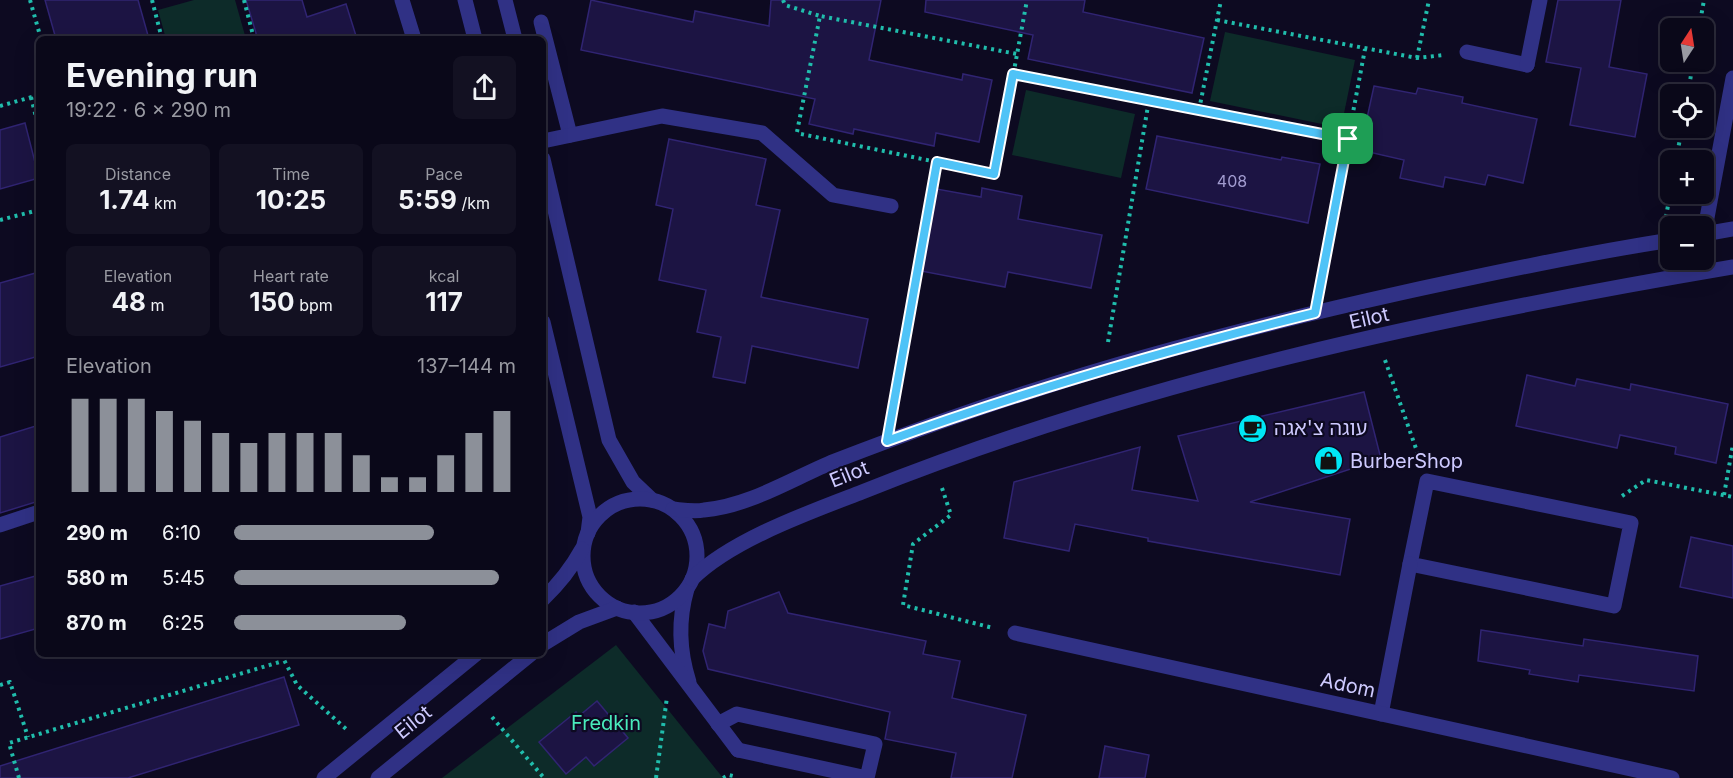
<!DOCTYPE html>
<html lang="en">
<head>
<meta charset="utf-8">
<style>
  body { margin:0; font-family:Inter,"Noto Sans Hebrew",sans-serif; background:#131122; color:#f1f3f6; height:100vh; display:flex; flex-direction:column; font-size:22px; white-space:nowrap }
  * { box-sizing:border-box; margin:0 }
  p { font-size:20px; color:#999aa2 }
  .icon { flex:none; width:33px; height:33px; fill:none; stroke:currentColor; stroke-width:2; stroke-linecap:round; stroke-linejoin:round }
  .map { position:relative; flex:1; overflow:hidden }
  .panel { position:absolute; left:36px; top:36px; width:510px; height:621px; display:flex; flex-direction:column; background:#0a0819; border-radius:9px; box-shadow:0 6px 24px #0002,0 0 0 2px #2a2938 }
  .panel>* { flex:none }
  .needle { width:39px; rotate:12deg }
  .buttons { position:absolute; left:1660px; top:18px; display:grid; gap:12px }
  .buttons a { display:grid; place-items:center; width:54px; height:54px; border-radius:9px; background:#0a0819; box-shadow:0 6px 24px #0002,0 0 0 2px #2a2938; font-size:30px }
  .pin { position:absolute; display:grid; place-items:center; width:51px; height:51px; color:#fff; margin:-26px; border-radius:12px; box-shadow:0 3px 9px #0006 }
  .round { display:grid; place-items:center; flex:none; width:63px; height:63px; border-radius:9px; background:#131122 }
  .head { display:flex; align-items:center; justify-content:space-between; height:102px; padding:0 30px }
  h1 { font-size:33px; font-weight:700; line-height:45px }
  .metrics { display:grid; grid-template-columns:repeat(3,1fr); gap:9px; height:102px; padding:6px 30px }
  .metrics div { display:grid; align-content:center; border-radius:9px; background:#131122; text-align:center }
  .metrics b { font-size:26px; font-weight:700 }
  .metrics small { font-size:16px; font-weight:400 }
  .metrics p { font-size:16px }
  .chart { height:168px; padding:12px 30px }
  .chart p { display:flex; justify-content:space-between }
  .chart svg { width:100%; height:108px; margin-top:6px; stroke:#8c9099; stroke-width:6 }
  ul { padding:0 30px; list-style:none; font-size:20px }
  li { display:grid; grid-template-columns:96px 72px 1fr; align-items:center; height:45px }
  li i { height:15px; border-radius:8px; background:#8c9099 }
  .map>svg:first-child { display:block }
  .green { fill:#0d2b29 }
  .building { fill:#1c1443; stroke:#302472; stroke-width:1.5 }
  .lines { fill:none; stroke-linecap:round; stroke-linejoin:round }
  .path { stroke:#20bdac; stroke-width:4; stroke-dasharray:3 4.5; stroke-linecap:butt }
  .service { stroke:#303185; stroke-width:15 }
  .minor { stroke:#303185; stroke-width:15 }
  .tertiary { stroke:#303185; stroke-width:15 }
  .route-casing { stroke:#fff; stroke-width:12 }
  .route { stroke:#4fc3f7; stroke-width:8 }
  .labels { text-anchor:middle; stroke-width:4.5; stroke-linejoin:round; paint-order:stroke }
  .number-label { font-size:16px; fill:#a29cd0 }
  .street-label { font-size:20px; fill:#cecaff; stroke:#0d0a21 }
  .poi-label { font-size:20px; fill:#cecaff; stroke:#0d0a21; text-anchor:start }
  .park-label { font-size:20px; fill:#49ebbc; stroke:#0d0a21 }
</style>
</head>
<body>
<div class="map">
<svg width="1733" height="778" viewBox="0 0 1733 778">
  <rect width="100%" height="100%" fill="#0d0a21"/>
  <!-- green -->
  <g class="green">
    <polygon points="194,0 235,0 246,39 166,39 158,10"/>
    <polygon points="1225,32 1355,60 1341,128 1210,101"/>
    <polygon points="1026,90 1135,114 1121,178 1012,155"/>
    <polygon points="616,645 723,778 442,778"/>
  </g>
  <!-- building -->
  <g class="building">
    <polygon points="45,0 138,0 149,39 56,39"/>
    <polygon points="246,0 302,0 307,17 346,4 357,39 256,39 256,33"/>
    <polygon points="591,0 693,22 695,11 769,26 771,0 881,0 869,60 962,80 963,74 992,80 979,142 936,133 934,146 854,129 853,134 809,124 815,99 581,50"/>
    <polygon points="926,0 1085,0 1083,12 1204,38 1192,93 1028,59 1033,35 925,12"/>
    <polygon points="1558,0 1621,0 1609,67 1647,74 1635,137 1570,125 1581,68 1546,62"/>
    <polygon points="1374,86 1416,94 1418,88 1463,97 1462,103 1537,119 1523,183 1488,175 1485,185 1445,177 1443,187 1400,178 1404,160 1360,150"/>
    <polygon points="25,123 39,178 0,189 0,130"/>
    <polygon points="1157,136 1281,160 1282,157 1320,164 1308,223 1146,189"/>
    <polygon points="669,139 766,159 756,205 780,210 761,297 868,319 858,368 752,346 745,383 713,377 721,337 697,332 706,290 659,280 673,209 656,205"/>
    <polygon points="982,188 1022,196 1018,219 1102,235 1091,288 1008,272 1005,287 921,271 937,189 981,197"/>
    <polygon points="39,272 39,356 0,367 0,283"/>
    <polygon points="1527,375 1575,386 1577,379 1630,390 1631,384 1728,404 1716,463 1675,454 1676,447 1620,435 1617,448 1516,426"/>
    <polygon points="1364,392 1381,459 1250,502 1350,519 1340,575 1148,541 1148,538 1075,524 1069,551 1004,538 1014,482 1140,447 1132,490 1198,501 1178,436"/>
    <polygon points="39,425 39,501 0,513 0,437"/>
    <polygon points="1691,537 1733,546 1733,598 1680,587"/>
    <polygon points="39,575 39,628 0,639 0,586"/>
    <polygon points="779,592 788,613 926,641 923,654 960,661 952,698 1026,715 1012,778 951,778 956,753 885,739 890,712 708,669 703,651 709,624 725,628 728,611"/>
    <polygon points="1481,630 1583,646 1584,639 1698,656 1694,691 1579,675 1578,682 1529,674 1530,670 1478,661"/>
    <polygon points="284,677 299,725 128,778 0,778 0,766"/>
    <polygon points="597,701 628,738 594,766 586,757 566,774 539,742 576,712 579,716"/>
    <polygon points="1105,746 1149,755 1145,778 1099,778"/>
  </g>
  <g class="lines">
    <!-- path -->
    <g class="path">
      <polyline points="30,0 41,39"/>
      <polyline points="152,0 162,39"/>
      <polyline points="244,0 254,39"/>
      <polyline points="783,0 785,5 820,16"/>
      <polyline points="1217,20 1417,58 1444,55"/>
      <polyline points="1699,28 1704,0"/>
      <polyline points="1417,58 1429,0"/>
      <polyline points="1013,74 1348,139"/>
      <polyline points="1688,94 1693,62"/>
      <polyline points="31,97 39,129"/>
      <polyline points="0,106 39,95"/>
      <polyline points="1199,110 1221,0"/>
      <polyline points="797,132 820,16 1017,54"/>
      <polyline points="801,134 995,174 1027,0"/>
      <polyline points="1676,160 1682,128"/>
      <polyline points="1666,217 1671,188"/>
      <polyline points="0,220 39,210"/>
      <polyline points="1320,287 1365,49"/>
      <polyline points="1108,342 1149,100"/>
      <polyline points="1385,360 1420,460"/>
      <polyline points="892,415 937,162"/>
      <polyline points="942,488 951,515 913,544 903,605 993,628"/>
      <polyline points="1724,495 1733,444"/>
      <polyline points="1622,496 1646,480 1733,497"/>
      <polyline points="281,654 297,685 346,729"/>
      <polyline points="0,685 10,682 28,737"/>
      <polyline points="492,717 544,778"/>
      <polyline points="19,778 9,743 283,661"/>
      <polyline points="656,778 667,697"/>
      <polyline points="723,778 729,775 733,776"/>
    </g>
    <!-- service -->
    <g class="service">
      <polyline points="402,0 414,39"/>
      <polyline points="541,22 570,135"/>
      <polyline points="1467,52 1527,65"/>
      <polyline points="543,141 662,116 762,133 833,195 891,206"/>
      <polygon points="1427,481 1631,523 1614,606 1410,564"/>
      <polyline points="0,525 39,512"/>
      <polyline points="1381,714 1410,564"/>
      <polyline points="718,724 737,714 875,744 867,778 738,750"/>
    </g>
    <!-- minor -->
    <g class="minor">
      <polyline points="1527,65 1540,0"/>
      <polyline points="1704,234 1733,78"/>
      <path d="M687 589C678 620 679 651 689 682"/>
      <polyline points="634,612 738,750"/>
      <polyline points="1015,633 1672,778"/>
    </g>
    <!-- tertiary -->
    <g class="tertiary">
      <polyline points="465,0 475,39"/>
      <polyline points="505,0 515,39"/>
      <polyline points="543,159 609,440 633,482 652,500"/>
      <polyline points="1704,234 1733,229"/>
      <polyline points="543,322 590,517 588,533"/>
      <circle cx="640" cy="556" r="57"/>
      <path d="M673 509C683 510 694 512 704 510 750 506 793 478 835 461 900 436 965 412 1032 391 1154 351 1279 320 1405 292 1493 273 1582 254 1671 240"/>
      <path d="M692 579C731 540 810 512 862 492 1141 380 1438 317 1733 267"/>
      <path d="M543 599C560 583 571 569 582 549"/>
      <polyline points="543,644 579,622 617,608"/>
      <polyline points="324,778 476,654"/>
      <polyline points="378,778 531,654"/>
    </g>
  </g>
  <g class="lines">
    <defs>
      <path id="route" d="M1013 74 1348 139 1315 313C1170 349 1028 390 887 441L937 162 994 174Z"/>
    </defs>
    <!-- route casing -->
    <use href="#route" class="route-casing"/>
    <!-- route -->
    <use href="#route" class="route"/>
  </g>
  <!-- icons -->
  <defs>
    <symbol id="cafe-disc" viewBox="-11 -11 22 22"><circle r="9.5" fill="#00e7f5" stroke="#0d0a21"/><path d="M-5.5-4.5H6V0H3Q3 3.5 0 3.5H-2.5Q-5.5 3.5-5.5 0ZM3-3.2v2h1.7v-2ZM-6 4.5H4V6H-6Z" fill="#111"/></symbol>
    <symbol id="shop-disc" viewBox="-11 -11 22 22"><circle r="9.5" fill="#00e7f5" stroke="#0d0a21"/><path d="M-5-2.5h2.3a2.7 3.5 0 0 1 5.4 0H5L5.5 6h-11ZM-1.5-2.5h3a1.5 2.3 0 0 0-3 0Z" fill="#111"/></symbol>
  </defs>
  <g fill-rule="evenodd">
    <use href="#cafe-disc" x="1236" y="412" width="33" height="33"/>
    <use href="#shop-disc" x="1312" y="444" width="33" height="33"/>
  </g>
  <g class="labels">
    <!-- number labels -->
    <g class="number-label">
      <text x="1232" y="187">408</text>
    </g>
    <!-- street labels -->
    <g class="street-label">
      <text transform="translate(1369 318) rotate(-13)" y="7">Eilot</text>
      <text transform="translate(849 474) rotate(-22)" y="7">Eilot</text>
      <text transform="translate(1348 685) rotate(12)" y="7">Adom</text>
      <text transform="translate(413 722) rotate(-39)" y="7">Eilot</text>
    </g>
    <!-- poi labels -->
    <g class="poi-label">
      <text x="1274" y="435">עוגה צ'אגה</text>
      <text x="1350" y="468">BurberShop</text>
    </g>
    <!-- park labels -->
    <g class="park-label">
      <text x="606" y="730">Fredkin</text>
    </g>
  </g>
</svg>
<div class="buttons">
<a><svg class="needle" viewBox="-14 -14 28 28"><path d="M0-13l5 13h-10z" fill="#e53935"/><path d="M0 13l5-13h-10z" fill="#999aa2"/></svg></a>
<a><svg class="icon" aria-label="locate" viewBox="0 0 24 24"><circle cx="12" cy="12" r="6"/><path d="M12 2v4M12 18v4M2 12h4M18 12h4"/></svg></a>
<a>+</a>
<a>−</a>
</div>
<div class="pin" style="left:1348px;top:139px;background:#1e9e55"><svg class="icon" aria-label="arrive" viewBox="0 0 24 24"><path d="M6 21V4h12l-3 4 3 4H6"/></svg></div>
<section class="panel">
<div class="head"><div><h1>Evening run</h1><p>19:22 · 6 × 290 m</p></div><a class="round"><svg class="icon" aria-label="share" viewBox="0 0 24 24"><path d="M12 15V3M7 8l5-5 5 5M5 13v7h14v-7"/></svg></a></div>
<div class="metrics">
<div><p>Distance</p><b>1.74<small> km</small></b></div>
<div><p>Time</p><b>10:25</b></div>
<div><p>Pace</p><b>5:59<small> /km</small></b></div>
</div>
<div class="metrics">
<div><p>Elevation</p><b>48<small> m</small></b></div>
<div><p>Heart rate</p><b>150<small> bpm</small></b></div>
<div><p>kcal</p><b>117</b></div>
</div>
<div class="chart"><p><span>Elevation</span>137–144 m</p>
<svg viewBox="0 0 160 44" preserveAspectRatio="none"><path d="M5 44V6M15 44V6M25 44V6M35 44V11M45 44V15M55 44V20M65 44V24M75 44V20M85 44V20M95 44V20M105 44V29M115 44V38M125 44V38M135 44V29M145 44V20M155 44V11"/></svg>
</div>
<ul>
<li><b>290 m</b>6:10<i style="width:71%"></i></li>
<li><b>580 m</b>5:45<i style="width:94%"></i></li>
<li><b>870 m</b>6:25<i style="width:61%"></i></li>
</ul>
</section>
</div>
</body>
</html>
